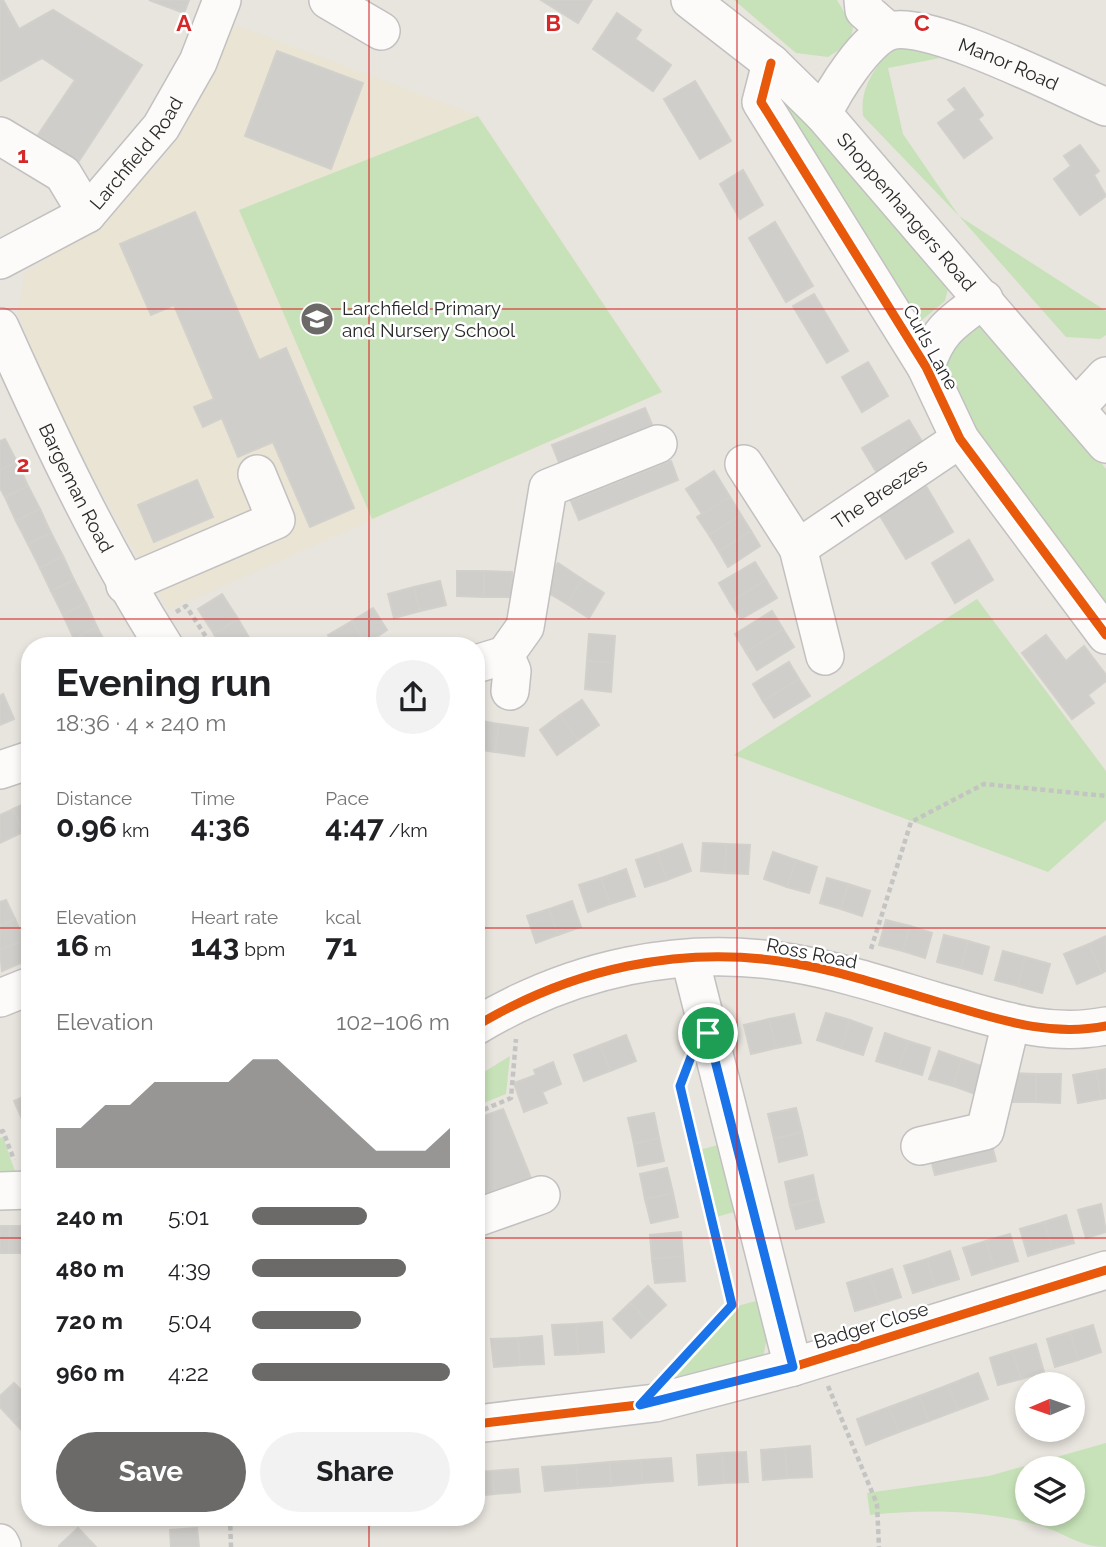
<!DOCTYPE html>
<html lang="en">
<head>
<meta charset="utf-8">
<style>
  body { margin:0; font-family:Raleway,sans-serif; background:#f2f2f2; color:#202124; height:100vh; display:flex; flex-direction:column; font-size:26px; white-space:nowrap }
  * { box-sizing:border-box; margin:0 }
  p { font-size:23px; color:#757577 }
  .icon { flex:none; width:38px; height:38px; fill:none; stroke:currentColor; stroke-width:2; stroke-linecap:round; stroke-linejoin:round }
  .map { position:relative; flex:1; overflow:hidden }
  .panel { position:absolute; left:21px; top:637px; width:464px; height:889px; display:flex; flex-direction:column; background:#fff; border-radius:28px; box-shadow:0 4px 10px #0003 }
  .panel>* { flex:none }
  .needle { width:46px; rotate:268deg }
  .controls { position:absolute; left:1015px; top:1372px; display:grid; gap:14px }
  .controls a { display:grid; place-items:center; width:70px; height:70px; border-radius:50%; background:#fff; box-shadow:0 4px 10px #0003; font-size:35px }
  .pin { position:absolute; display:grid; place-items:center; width:60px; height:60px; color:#fff; margin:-30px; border:4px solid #fff; border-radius:50%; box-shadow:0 2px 7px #0007 }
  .round { display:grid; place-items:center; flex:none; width:74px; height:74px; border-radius:37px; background:#f2f2f2 }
  .overview { display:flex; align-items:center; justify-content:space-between; height:119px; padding:0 35px }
  h1 { font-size:38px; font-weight:700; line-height:52px }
  .figures { display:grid; grid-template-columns:repeat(3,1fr); gap:10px; height:119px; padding:7px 35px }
  .figures div { display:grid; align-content:center }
  .figures b { font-size:30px; font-weight:700 }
  .figures small { font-size:19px; font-weight:400 }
  .figures p { font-size:19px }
  .chart { height:196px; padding:14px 35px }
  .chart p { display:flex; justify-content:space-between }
  .chart svg { width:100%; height:126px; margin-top:7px; fill:#6c6a68; opacity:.7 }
  .primary-button { display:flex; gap:14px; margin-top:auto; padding:14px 35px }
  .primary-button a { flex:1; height:80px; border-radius:42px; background:#6c6a68; color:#fff; font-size:28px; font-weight:700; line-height:80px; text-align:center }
  .primary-button a+a { background:#f2f2f2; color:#202124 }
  ul { padding:0 35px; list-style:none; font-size:23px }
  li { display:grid; grid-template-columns:112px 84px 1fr; align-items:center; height:52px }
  li i { height:18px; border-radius:9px; background:#6c6a68 }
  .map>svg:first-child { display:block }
  .education { fill:#eae4d4 }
  .green { fill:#c7e2b8; fill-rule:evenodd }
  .building { fill:#d0ceca; stroke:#d2d0cb; stroke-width:2 }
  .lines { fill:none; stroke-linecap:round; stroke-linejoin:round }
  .minor-casing { stroke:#c2c0c0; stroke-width:40 }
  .path { stroke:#c4c4c3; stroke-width:4.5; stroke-dasharray:5 3.5; stroke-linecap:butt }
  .minor { stroke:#fcfbfa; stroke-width:37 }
  .cycleway-casing { stroke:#fff; stroke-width:13 }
  .cycleway { stroke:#e8590c; stroke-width:9 }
  .route-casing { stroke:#fff; stroke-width:14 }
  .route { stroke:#1a73e8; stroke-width:9 }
  .grid { fill:none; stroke:#d62828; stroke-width:2; stroke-opacity:0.55 }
  .labels { text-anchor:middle; stroke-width:5; stroke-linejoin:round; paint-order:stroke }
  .street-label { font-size:19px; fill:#292929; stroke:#fff }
  .poi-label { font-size:19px; fill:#292929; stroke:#fff; text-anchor:start }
  .grid-label { font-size:23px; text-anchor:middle; font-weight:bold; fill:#d62828; stroke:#fff; stroke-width:5; stroke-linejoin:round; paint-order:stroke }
</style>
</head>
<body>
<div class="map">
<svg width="1106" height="1547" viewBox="0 0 1106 1547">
  <rect width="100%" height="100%" fill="#e8e4de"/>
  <!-- education -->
  <polygon class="education" points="235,25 478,116 662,392 168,610 61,421 18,314 25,272 97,228 165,156"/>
  <!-- green -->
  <g class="green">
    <polygon points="734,0 837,0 853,27 850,43 828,57 796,53"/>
    <path d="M909 46 940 58 888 68 903 134 959 216 1106 311V335L1100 339 1066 337 959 216 863 116C860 88 873 72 889 50Z"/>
    <polygon points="785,86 951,276 945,301 922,320 915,338 771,91"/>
    <polygon points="478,116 662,392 372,519 239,210"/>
    <polygon points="989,326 1106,469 1106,610 967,428 938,371 968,328"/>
    <polygon points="977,599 1106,771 1106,820 1048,872 734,755"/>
    <polygon points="510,1056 506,1094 476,1106 476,1077"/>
    <polygon points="3,1137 17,1177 0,1176 0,1138"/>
    <polygon points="722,1144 738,1211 716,1217 699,1150"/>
    <polygon points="760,1300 767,1337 763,1358 671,1383 737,1306"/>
    <path d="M1106 1443V1547C1080 1547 1065 1533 1041 1526 987 1510 925 1509 870 1515L867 1493 989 1476ZM1027 1468H1073V1514H1027Z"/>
  </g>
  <!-- building -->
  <g class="building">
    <polygon points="0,0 3,0 19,29 53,10 142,65 79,161 38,135 75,80 42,58 0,81"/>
    <polygon points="149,0 189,0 184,13"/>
    <polygon points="541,0 592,0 578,23"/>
    <polygon points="617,13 641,30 635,39 671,65 653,91 593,49"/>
    <polygon points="277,51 363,83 331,169 245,136"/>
    <polygon points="695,81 731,141 700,159 664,99"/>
    <polygon points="964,88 983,115 978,119 992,138 964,158 938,123 956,110 948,100"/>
    <polygon points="1080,145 1099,171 1094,175 1106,196 1080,215 1054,179 1071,166 1064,156"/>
    <polygon points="743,170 763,205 740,219 720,184"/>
    <polygon points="195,212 259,360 286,348 354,508 310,527 273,442 238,457 222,418 203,427 194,407 214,399 174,305 151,315 120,244"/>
    <polygon points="775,222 813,286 786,302 749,238"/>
    <polygon points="814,294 848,351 827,363 793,306"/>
    <polygon points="868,362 888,396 862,412 842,377"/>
    <polygon points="645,408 653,427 560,465 552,445"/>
    <polygon points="909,420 924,445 877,473 862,448"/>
    <polygon points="5,439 17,462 0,470 0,441"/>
    <polygon points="671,461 678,480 579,520 571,501"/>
    <polygon points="17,462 28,486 5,497 0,488 0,470"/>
    <polygon points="714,471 730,497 702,514 686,489"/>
    <polygon points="197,480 213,517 154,542 138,505"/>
    <polygon points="28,486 40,509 16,521 5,497"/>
    <polygon points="926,486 953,532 906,559 879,514"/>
    <polygon points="730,497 741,515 709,535 697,517"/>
    <polygon points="40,509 51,533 28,544 16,521"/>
    <polygon points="741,515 751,531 719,551 709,535"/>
    <polygon points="751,531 760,546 728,567 719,551"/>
    <polygon points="51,533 63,556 40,568 28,544"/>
    <polygon points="969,540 993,580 955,603 932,563"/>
    <polygon points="63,556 74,580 51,591 40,568"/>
    <polygon points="755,562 766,580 730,602 719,583"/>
    <polygon points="558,563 582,579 567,604 542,589"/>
    <polygon points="457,571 484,571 484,597 457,596"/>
    <polygon points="484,571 512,572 512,597 484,597"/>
    <polygon points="582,579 604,593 589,618 567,604"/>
    <polygon points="74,580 86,603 63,615 51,591"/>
    <polygon points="766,580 777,598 741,619 730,602"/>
    <polygon points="440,581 446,605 420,611 414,587"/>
    <polygon points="414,587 420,611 394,618 388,594"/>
    <polygon points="222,594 238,619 214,634 198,609"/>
    <polygon points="86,603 97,627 74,639 63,615"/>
    <polygon points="373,608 387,630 366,644 352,621"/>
    <polygon points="772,611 783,629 746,652 735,634"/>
    <polygon points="238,619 254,646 221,646 214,634"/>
    <polygon points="352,621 366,644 334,646 328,635"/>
    <polygon points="97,627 107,646 78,646 74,639"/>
    <polygon points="783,629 794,647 757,670 746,652"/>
    <polygon points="589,634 615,636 613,663 587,661"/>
    <polygon points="1046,635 1066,661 1084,646 1106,675 1106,681 1088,695 1094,703 1072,719 1022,653"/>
    <polygon points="587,661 613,663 611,692 585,689"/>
    <polygon points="789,662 799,679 763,701 753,684"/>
    <polygon points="799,679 810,696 774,718 763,701"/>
    <polygon points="3,694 14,719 0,725 0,696"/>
    <polygon points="582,700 599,725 578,740 560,715"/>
    <polygon points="560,715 578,740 557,755 540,730"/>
    <polygon points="476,720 499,724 495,752 476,749"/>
    <polygon points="499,724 528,728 524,756 495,752"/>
    <polygon points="30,801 30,829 23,832 13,809"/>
    <polygon points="13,809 23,832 0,843 0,815"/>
    <polygon points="703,843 726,844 725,873 701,871"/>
    <polygon points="682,844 691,871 667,880 657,853"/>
    <polygon points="726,844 750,845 748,874 725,873"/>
    <polygon points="773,852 796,860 787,887 764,879"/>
    <polygon points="657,853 667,880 645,887 636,860"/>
    <polygon points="796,860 817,867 809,893 787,887"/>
    <polygon points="626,869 635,896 610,904 601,878"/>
    <polygon points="601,878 610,904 588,912 579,885"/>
    <polygon points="827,878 848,884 841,909 820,903"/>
    <polygon points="848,884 870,891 862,916 841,909"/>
    <polygon points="6,900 15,919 0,926 0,902"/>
    <polygon points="572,901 581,927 558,935 549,909"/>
    <polygon points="549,909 558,935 536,943 527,916"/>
    <polygon points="15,919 24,940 0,950 0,926"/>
    <polygon points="886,920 910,926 903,951 879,945"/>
    <polygon points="910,926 932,933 925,958 903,951"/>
    <polygon points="944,935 968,941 961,968 937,962"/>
    <polygon points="1106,936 1106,971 1102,973 1089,944"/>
    <polygon points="24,940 30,959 2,971 0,950"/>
    <polygon points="968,941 989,947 982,974 961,968"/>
    <polygon points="1089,944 1102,973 1077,984 1064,954"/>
    <polygon points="1003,951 1025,957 1018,986 995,980"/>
    <polygon points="1025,957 1050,964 1042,993 1018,986"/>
    <polygon points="826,1013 850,1020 841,1048 817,1040"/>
    <polygon points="794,1014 801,1043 776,1048 769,1019"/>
    <polygon points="769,1019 776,1048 751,1054 744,1025"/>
    <polygon points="850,1020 872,1028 863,1055 841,1048"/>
    <polygon points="885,1033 908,1041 899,1068 876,1061"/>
    <polygon points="626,1035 636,1061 610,1071 600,1045"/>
    <polygon points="908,1041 930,1048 922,1075 899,1068"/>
    <polygon points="600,1045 610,1071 584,1081 574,1055"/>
    <polygon points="939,1051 962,1059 953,1086 929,1079"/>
    <polygon points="962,1059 984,1067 975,1094 953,1086"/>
    <polygon points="553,1062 561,1084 542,1092 547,1103 524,1112 514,1083 536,1075 534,1070"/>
    <polygon points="1106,1069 1106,1098 1101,1099 1096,1071"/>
    <polygon points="1096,1071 1101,1099 1078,1103 1073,1075"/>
    <polygon points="1013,1073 1036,1074 1036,1102 1012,1102"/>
    <polygon points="1036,1074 1061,1074 1060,1103 1036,1102"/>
    <polygon points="30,1094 30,1121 24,1123 14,1101"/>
    <polygon points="796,1108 802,1132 774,1139 768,1114"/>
    <polygon points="503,1109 531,1178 476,1200 476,1119"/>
    <polygon points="654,1113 659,1138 634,1144 628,1118"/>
    <polygon points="802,1132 807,1155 779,1162 774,1139"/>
    <polygon points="659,1138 664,1161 638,1166 634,1144"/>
    <polygon points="991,1142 996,1161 935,1175 930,1156"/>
    <polygon points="667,1168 673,1193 645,1199 640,1174"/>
    <polygon points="813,1175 818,1199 790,1206 785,1182"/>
    <polygon points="673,1193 678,1217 651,1223 645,1199"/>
    <polygon points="818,1199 824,1222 796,1229 790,1206"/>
    <polygon points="1101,1204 1106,1232 1086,1238 1078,1210"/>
    <polygon points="1066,1215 1074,1243 1052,1249 1044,1222"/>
    <polygon points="1044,1222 1052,1249 1028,1256 1020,1229"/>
    <polygon points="0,1226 10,1226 9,1253 0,1253"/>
    <polygon points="10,1226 30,1226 30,1253 9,1253"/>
    <polygon points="681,1232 683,1256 652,1259 650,1235"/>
    <polygon points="1010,1234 1018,1261 994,1268 986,1241"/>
    <polygon points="986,1241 994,1268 972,1275 963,1248"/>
    <polygon points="950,1251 959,1279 935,1286 927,1259"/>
    <polygon points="683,1256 685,1281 655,1283 652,1259"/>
    <polygon points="927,1259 935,1286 913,1293 904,1266"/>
    <polygon points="892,1269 901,1297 879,1304 870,1276"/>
    <polygon points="870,1276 879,1304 855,1311 847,1283"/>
    <polygon points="648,1286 666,1305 648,1322 630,1303"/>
    <polygon points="630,1303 648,1322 631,1338 613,1319"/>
    <polygon points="602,1322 604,1352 578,1354 576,1324"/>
    <polygon points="576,1324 578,1354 555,1355 552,1325"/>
    <polygon points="1093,1325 1101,1352 1078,1360 1070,1332"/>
    <polygon points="1070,1332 1078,1360 1055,1367 1047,1339"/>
    <polygon points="542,1336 544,1364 520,1365 518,1338"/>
    <polygon points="518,1338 520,1365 494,1367 491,1339"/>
    <polygon points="476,1343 482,1343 484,1375 476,1376"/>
    <polygon points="1036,1344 1044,1372 1021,1379 1012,1351"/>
    <polygon points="1012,1351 1021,1379 998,1385 990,1358"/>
    <polygon points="978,1373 988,1399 958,1410 948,1385"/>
    <polygon points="14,1383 30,1399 30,1407 14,1422 0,1407 0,1396"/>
    <polygon points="948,1385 958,1410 929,1421 919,1396"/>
    <polygon points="919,1396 929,1421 899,1432 889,1407"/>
    <polygon points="30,1407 30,1439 14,1422"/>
    <polygon points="889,1407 899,1432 866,1445 857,1419"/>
    <polygon points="810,1446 812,1477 787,1478 785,1448"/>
    <polygon points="785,1448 787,1478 763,1480 761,1450"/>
    <polygon points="746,1452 748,1482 724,1483 722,1453"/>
    <polygon points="722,1453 724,1483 699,1485 697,1455"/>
    <polygon points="671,1458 673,1481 642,1483 641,1460"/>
    <polygon points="641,1460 642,1483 611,1486 609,1462"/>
    <polygon points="609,1462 611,1486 578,1488 576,1465"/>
    <polygon points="576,1465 578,1488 545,1491 542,1467"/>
    <polygon points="518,1469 520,1492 494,1494 492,1471"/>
    <polygon points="492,1471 494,1494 476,1496 476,1472"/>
    <polygon points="78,1528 96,1547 59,1547 59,1546"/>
    <polygon points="197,1528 199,1547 171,1547 170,1530"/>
  </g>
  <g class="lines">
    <defs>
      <g id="minor">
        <polyline points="328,0 381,31"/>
        <path id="s1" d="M690 0 771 63 823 114 1106 444"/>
        <polyline points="863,0 864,10 888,31"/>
        <polyline points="771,63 761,102 926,367 960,439 1106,635"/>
        <path id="s2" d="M823 114C833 92 866 38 890 31 928 19 1064 89 1106 107"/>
        <polyline points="0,136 63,174 87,214"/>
        <path id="s3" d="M0 260 87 214 161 127 198 62 222 0"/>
        <path id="s4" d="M0 327C49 436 100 545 164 646"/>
        <path d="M926 367C937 330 954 321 984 299"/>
        <polyline points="1077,407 1106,376"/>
        <polyline points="744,464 798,548 825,656"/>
        <path id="s5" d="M798 548 960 439"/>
        <polyline points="125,585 276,520 257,474"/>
        <polyline points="505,655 512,671 510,691"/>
        <polyline points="476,664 505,655 525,627 548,488 658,444"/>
        <polyline points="0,770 30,760"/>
        <polyline points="690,959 793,1367"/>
        <polyline points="0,998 30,986"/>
        <path d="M476 1026C571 969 681 944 792 963 840 971 888 987 935 1001 993 1017 1046 1038 1106 1026"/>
        <polyline points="920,1146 985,1131 1011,1022"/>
        <polyline points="0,1191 30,1190"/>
        <polyline points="476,1218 541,1195"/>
        <polyline points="476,1424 655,1403 793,1367 1106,1270"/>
        <polyline points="0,1543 2,1547"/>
      </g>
    </defs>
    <!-- minor casing -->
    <use href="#minor" class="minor-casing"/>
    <!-- path -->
    <g class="path">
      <polyline points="176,612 186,606 212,646"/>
      <polyline points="871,949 911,822 984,784 1106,796"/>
      <polyline points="476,1113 511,1098 516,1039"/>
      <polyline points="0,1132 3,1131 14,1160"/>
      <polyline points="676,1366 732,1305 679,1085 685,1071"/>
      <polyline points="828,1386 877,1504 879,1547"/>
      <polyline points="230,1517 231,1547"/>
    </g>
    <!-- minor -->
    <use href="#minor" class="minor"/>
    <defs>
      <g id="cycleway">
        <polyline points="771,63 761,102 926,367 960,439 1106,635"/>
        <path d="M476 1026C571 969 681 944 792 963 840 971 888 987 935 1001 993 1017 1046 1038 1106 1026"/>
        <polyline points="476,1424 655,1403 793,1367 1106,1270"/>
      </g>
    </defs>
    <!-- cycleway casing -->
    <use href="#cycleway" class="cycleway-casing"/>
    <!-- cycleway -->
    <use href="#cycleway" class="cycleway"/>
  </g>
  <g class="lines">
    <defs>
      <polygon id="route" points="708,1033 793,1367 640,1405 732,1305 680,1086 697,1041"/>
    </defs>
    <!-- route casing -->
    <use href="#route" class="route-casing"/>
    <!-- route -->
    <use href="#route" class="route"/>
  </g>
  <!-- grid -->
  <path class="grid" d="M369 0V646M737 0V1547M0 309H1106M0 619H1106M0 928H30M476 928H1106M0 1238H30M476 1238H1106M369 1517V1547"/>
  <!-- icons -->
  <defs>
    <symbol id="school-disc" viewBox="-11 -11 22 22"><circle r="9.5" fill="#6c6a68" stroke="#fff"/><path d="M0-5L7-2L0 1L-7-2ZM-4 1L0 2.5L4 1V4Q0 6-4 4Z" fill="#fff"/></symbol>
  </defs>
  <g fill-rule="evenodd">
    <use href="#school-disc" x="298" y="300" width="38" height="38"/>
  </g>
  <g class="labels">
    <!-- street labels -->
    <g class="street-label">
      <text dy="7" stroke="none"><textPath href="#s2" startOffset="233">Manor Road</textPath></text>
      <text dy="7" stroke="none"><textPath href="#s3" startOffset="177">Larchfield Road</textPath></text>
      <text dy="7" stroke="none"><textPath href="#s1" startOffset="304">Shoppenhangers Road</textPath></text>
      <text transform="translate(931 347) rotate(61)" y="7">Curls Lane</text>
      <text dy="7" stroke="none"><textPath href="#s4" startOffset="178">Bargeman Road</textPath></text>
      <text dy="7" stroke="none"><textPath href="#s5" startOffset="98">The Breezes</textPath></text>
      <text transform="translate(812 953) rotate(11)" y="7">Ross Road</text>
      <text transform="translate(871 1325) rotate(-17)" y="7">Badger Close</text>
    </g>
    <!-- poi labels -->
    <g class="poi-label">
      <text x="342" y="315">Larchfield Primary<tspan x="342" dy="22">and Nursery School</tspan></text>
    </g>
  </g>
  <g class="grid-label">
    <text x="184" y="31">A</text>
    <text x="553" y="31">B</text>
    <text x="922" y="31">C</text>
    <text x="23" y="163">1</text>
    <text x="23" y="472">2</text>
  </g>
</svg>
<div class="controls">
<a><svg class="needle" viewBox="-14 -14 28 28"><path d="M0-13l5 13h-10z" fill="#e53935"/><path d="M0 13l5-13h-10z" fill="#757577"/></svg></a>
<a><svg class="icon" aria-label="layers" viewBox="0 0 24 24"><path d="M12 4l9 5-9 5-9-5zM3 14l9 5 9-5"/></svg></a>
</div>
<div class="pin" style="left:708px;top:1033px;background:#1e9e55"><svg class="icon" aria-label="arrive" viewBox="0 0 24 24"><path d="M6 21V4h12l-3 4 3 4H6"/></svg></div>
<section class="panel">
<div class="overview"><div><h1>Evening run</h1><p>18:36 · 4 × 240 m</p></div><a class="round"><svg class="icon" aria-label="share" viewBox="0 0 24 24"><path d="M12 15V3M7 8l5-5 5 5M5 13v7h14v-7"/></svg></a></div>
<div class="figures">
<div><p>Distance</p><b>0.96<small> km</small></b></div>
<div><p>Time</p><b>4:36</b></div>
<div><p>Pace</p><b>4:47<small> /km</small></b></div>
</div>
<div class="figures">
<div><p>Elevation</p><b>16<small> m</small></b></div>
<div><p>Heart rate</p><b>143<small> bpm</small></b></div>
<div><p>kcal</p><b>71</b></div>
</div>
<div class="chart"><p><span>Elevation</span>102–106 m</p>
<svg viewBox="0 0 160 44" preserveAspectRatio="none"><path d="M0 44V30L10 30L20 22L30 22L40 14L50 14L60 14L70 14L80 6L90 6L100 14L110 22L120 30L130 38L140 38L150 38L160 30V44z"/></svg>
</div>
<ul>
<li><b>240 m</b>5:01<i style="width:58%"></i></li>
<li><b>480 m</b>4:39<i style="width:78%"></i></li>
<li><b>720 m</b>5:04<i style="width:55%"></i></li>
<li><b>960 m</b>4:22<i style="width:100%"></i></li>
</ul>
<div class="primary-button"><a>Save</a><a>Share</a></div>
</section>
</div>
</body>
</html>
